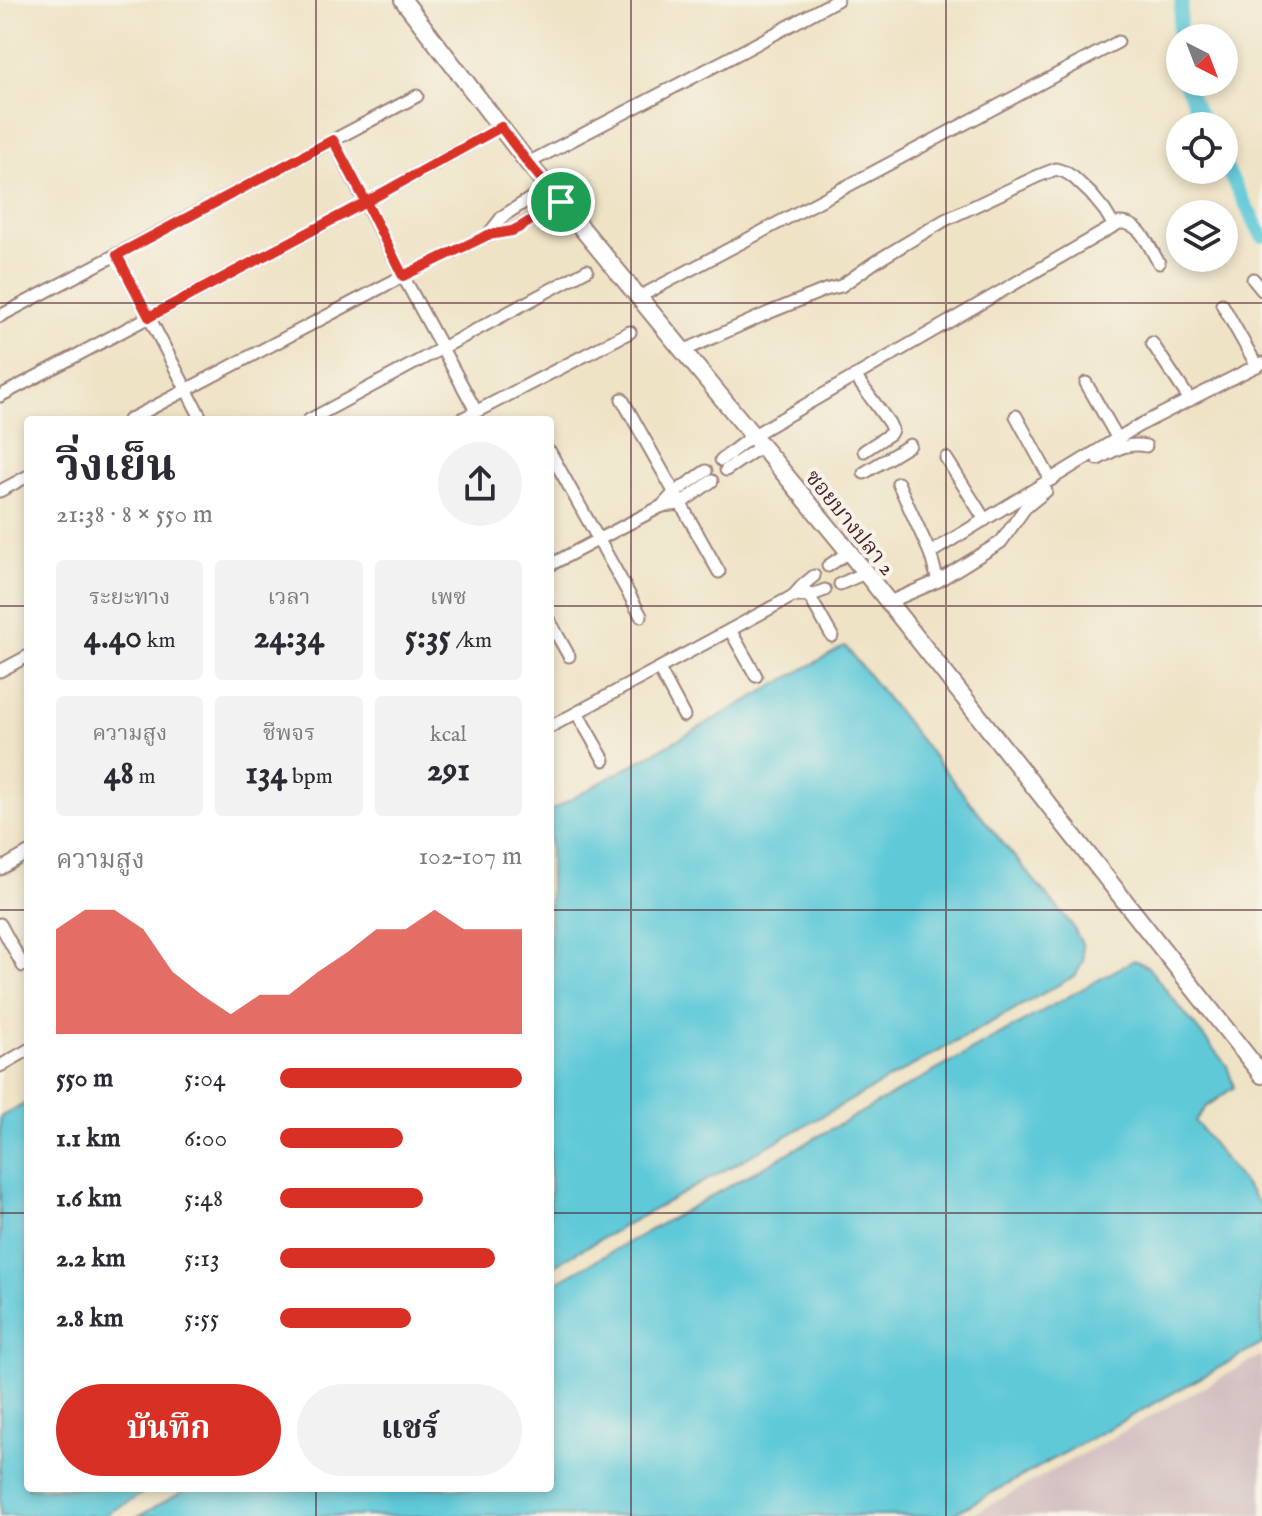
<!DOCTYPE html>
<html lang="th">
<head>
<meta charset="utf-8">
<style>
  body { margin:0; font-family:"IM FELL English","Noto Serif Thai",serif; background:#f2f2f3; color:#2b2b33; height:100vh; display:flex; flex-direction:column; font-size:30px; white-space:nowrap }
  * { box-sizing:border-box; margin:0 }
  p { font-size:26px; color:#7c7c81 }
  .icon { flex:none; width:44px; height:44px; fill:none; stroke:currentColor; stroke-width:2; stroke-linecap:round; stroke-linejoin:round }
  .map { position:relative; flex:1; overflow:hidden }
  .panel { position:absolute; left:24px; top:416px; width:530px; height:1076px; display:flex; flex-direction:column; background:#fff; border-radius:8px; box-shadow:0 4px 12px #0003 }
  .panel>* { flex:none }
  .needle { width:52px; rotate:138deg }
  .controls { position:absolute; left:1166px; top:24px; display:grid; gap:16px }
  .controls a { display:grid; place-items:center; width:72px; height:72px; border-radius:50%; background:#fff; box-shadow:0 4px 12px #0003; font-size:40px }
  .pin { position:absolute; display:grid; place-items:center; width:68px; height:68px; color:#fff; margin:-34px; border:4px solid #fff; border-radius:50%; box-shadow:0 2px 8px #0007 }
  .round { display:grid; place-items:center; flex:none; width:84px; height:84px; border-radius:42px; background:#f2f2f3 }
  .summary { display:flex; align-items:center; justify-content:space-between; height:136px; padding:0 32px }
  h1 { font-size:44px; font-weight:700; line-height:60px }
  .metrics { display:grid; grid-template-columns:repeat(3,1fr); gap:12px; height:136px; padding:8px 32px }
  .metrics div { display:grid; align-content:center; border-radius:8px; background:#f2f2f3; text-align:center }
  .metrics b { font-size:34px; font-weight:700 }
  .metrics small { font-size:22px; font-weight:400 }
  .metrics p { font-size:22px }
  .chart { height:224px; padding:16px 32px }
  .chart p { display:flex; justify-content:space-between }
  .chart svg { width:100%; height:144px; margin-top:8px; fill:#d93025; opacity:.7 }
  .primary-button { display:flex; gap:16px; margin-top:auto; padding:16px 32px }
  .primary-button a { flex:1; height:92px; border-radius:48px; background:#d93025; color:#fff; font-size:32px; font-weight:700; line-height:92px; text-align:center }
  .primary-button a+a { background:#f2f2f3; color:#2b2b33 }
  ul { padding:0 32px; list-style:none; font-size:26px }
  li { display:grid; grid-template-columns:128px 96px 1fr; align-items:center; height:60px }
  li i { height:20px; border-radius:10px; background:#d93025 }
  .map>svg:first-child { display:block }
  .industrial { fill:#d2bfc0 }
  .water { fill:#5ec9d8; stroke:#547482; stroke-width:2 }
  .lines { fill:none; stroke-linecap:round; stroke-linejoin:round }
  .canal { stroke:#5ec9d8; stroke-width:14 }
  .street-casing { stroke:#9c8178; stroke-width:15 }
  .secondary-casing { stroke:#9c8178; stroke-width:20 }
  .street { stroke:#fff; stroke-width:11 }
  .secondary { stroke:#fff; stroke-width:16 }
  .route-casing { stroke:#fff; stroke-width:16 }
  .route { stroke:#d93025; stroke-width:10 }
  .grid { fill:none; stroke:#4a1f2b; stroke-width:2; stroke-opacity:0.55 }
  .labels { text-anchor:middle; stroke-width:8; stroke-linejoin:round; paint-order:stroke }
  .street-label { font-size:22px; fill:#4a1f2b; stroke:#f7f3e8 }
</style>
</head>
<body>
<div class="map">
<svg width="1262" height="1516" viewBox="0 0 1262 1516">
  <rect width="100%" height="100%" fill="#f7f3e8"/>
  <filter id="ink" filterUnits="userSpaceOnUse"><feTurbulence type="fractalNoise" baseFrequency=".0125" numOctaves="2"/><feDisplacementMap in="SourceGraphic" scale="16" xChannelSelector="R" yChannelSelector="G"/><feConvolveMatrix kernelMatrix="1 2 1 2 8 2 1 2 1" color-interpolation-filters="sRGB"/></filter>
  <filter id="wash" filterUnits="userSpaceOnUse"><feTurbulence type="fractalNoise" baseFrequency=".006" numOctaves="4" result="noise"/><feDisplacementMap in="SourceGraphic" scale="32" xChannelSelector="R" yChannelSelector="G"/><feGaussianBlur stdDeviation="1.8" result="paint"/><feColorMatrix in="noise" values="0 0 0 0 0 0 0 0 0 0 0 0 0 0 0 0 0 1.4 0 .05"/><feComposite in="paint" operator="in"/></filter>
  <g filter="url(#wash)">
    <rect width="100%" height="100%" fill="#efe3c6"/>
    <!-- industrial -->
    <polygon class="industrial" points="1262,1355 1262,1516 970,1516"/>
    <!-- water -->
    <g class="water">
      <polygon points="845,646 1006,847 1072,925 1082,944 1083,961 1076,975 550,1267 550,811"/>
      <polygon points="1134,960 1147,966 1227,1066 1234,1087 1206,1107 1195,1121 1262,1207 1262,1344 950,1516 139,1516 189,1488 550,1488 550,1286"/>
      <polygon points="28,1102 28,1488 152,1488 103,1516 0,1516 0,1117"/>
    </g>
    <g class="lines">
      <!-- canal -->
      <g class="canal">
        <polyline points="1180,74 1175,64 1182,0"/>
        <polyline points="1184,82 1205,126"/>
        <polyline points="1224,164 1262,236"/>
      </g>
    </g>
  </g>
  <g filter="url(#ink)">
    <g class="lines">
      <defs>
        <g id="street">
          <polyline points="333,140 403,276 476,411"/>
          <polyline points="528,163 743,51 837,0"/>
          <polyline points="548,187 503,216 488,235 512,231 561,202"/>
          <polyline points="117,255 202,420"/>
          <polyline points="1253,279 1262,290"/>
          <polyline points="639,297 1118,42"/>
          <polyline points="1222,304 1257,366"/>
          <polyline points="0,316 417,96"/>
          <polyline points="1152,343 1190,400"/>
          <polyline points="683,351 768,313 825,290 841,286 875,262 945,220 1038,176 1056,169 1065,172 1073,177 1091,194 1105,211 1114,226"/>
          <polyline points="855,376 889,423 892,430 890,434 864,451"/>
          <polyline points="1086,383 1118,439"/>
          <polyline points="0,396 366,202 501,127"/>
          <polyline points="622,399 719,572"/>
          <polyline points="1016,416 1051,480"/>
          <polyline points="129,420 403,276 488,235"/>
          <polyline points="309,420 587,270"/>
          <polyline points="460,420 630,332"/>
          <polyline points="550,452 641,616"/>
          <polyline points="946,458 985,520"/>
          <path d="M1098 459C1115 450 1126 442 1146 446"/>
          <path d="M721 460 752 436 1119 223C1141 221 1149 247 1159 263"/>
          <polyline points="726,470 760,447"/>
          <polyline points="706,471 674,493 662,506 680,504 712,481"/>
          <polyline points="864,473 910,445"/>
          <polyline points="898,483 930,553"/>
          <polyline points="0,491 28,476"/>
          <polyline points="550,565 662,506"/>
          <polyline points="828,566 849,552"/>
          <polyline points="814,576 803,585 793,596 809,596 825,590"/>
          <polyline points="938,581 930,553 1138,426 1262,363"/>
          <polyline points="840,584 865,573"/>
          <polyline points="807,592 832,636"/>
          <polyline points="887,603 938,581 1001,542 1025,508 1046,491"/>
          <polyline points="550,622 569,656"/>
          <polyline points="730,630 756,676"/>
          <polyline points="659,669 684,716"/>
          <polyline points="0,671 28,656"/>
          <polyline points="577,713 604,760"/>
          <polyline points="550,727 793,596"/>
          <polyline points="0,869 28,853"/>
          <polyline points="0,924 23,966"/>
          <polyline points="0,1066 28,1050"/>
        </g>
        <polyline id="secondary" points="403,0 528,163 849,552 1262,1075"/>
      </defs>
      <!-- street casing -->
      <use href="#street" class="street-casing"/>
      <!-- secondary casing -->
      <use href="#secondary" class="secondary-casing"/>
      <!-- street -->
      <use href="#street" class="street"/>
      <!-- secondary -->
      <use href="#secondary" class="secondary"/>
    </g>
  </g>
  <g class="lines" filter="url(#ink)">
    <defs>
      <polyline id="route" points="561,202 528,163 501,127 366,202 333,140 117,255 149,317 366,202 403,276 488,235 512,231 520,227 561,202"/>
    </defs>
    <!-- route casing -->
    <use href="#route" class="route-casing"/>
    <!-- route -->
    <use href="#route" class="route"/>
  </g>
  <!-- grid -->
  <path class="grid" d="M316 0V420M631 0V1516M946 0V1516M0 303H1262M0 606H28M550 606H1262M0 910H28M550 910H1262M0 1213H28M550 1213H1262M316 1488V1516"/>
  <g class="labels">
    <!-- street labels -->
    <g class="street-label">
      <text transform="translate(851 522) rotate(51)" y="8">ซอยบางปลา 2</text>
    </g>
  </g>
</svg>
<div class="controls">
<a><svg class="needle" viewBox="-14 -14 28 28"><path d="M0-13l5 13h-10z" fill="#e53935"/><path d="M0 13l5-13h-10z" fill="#7c7c81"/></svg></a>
<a><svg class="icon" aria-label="locate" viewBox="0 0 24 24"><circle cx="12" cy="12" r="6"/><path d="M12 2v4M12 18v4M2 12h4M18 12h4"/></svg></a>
<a><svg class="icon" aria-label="layers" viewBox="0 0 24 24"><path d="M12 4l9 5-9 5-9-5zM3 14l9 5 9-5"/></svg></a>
</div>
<div class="pin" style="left:561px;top:202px;background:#1e9e55"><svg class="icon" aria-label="arrive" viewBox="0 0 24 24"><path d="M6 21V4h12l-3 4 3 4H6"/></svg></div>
<section class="panel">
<div class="summary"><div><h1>วิ่งเย็น</h1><p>21:38 · 8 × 550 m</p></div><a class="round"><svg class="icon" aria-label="share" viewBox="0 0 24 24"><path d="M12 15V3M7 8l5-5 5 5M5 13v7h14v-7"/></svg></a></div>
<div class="metrics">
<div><p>ระยะทาง</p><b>4.40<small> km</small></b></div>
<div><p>เวลา</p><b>24:34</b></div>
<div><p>เพซ</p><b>5:35<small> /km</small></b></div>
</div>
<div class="metrics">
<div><p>ความสูง</p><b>48<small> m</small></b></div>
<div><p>ชีพจร</p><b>134<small> bpm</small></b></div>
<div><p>kcal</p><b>291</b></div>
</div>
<div class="chart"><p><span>ความสูง</span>102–107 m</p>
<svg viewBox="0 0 160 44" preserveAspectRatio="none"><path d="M0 44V12L10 6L20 6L30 12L40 25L50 32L60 38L70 32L80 32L90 25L100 19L110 12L120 12L130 6L140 12L150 12L160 12V44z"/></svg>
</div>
<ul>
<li><b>550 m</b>5:04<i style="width:100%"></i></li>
<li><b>1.1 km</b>6:00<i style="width:51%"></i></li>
<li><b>1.6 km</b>5:48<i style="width:59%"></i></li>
<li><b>2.2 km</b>5:13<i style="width:89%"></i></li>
<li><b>2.8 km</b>5:55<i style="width:54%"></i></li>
</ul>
<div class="primary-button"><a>บันทึก</a><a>แชร์</a></div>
</section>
</div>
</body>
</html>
